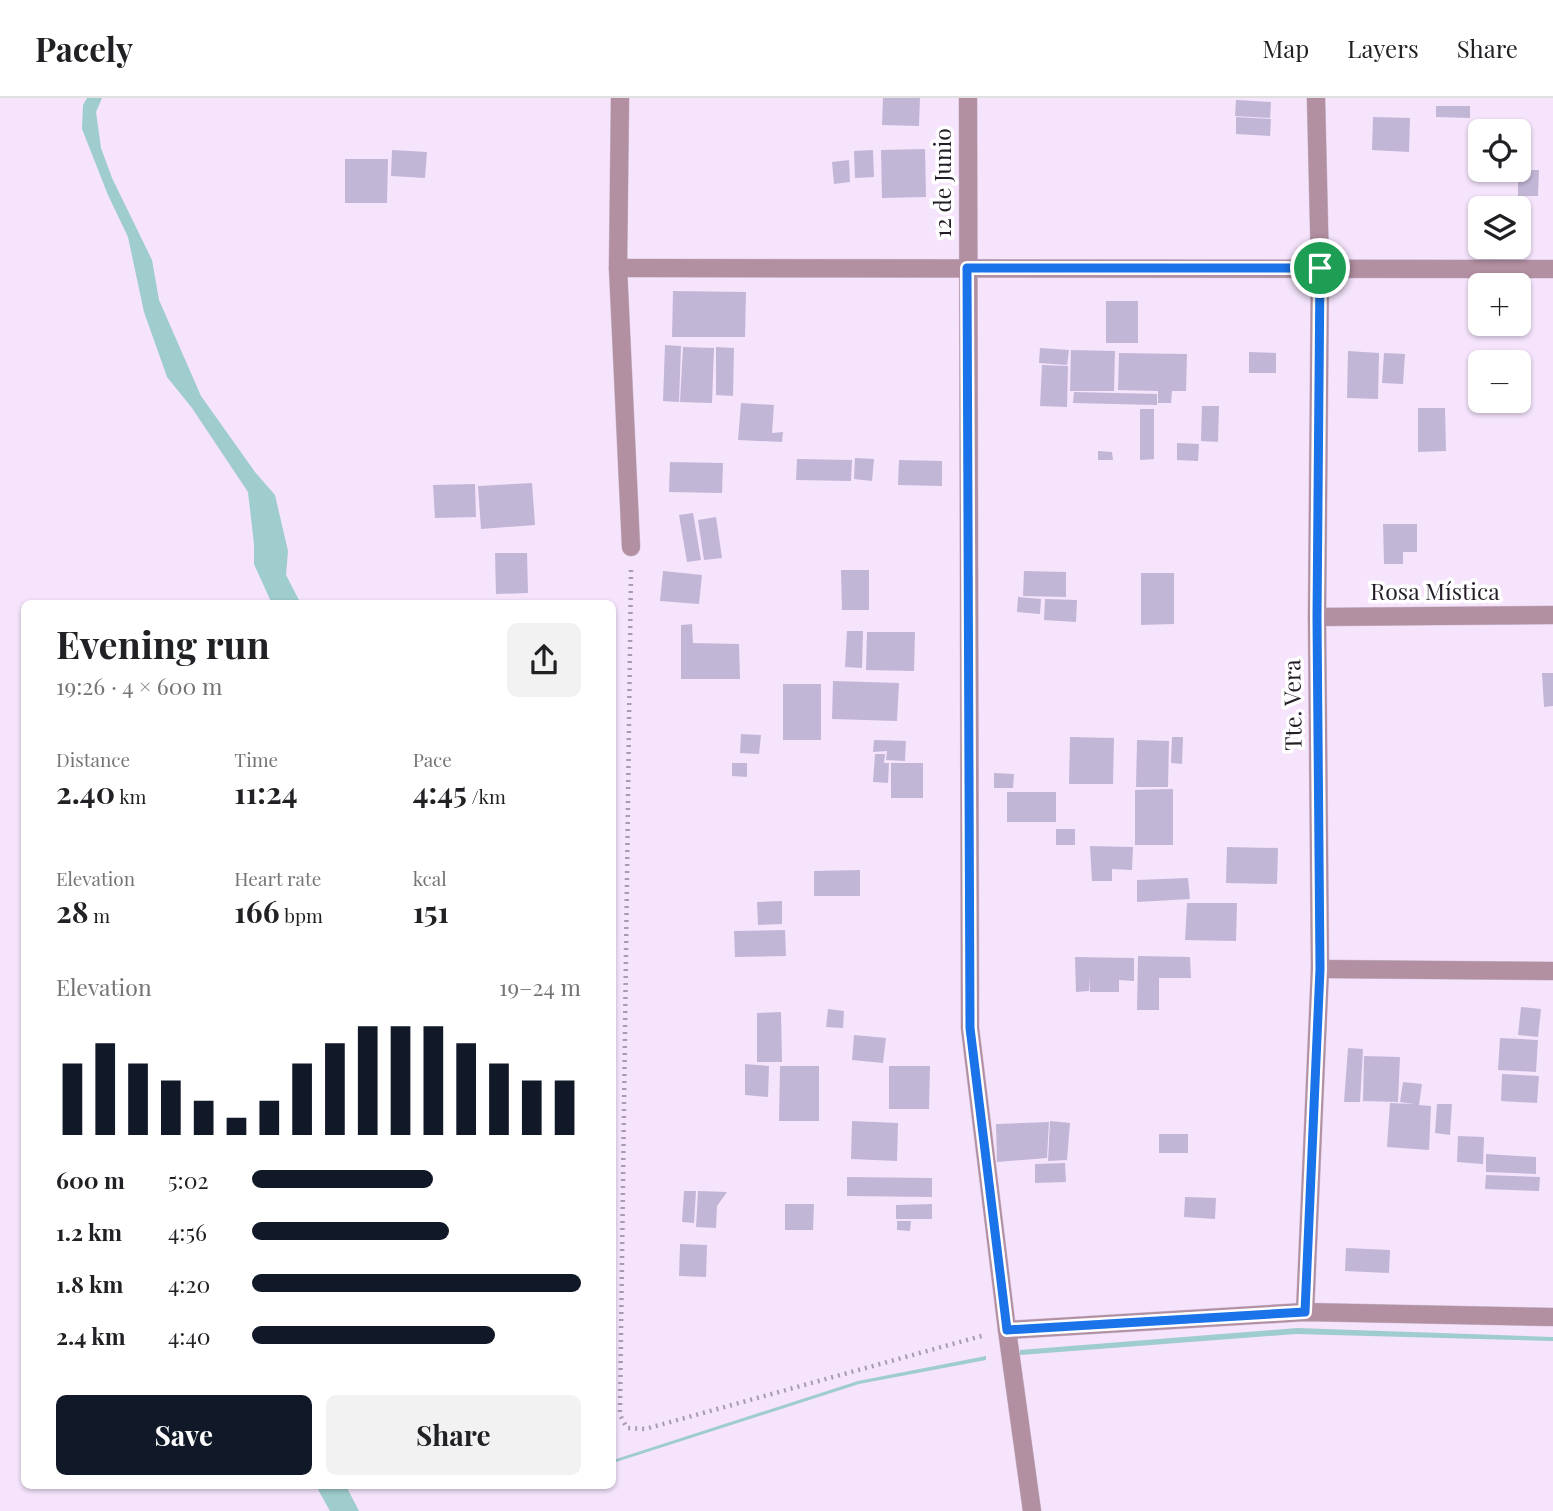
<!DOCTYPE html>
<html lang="en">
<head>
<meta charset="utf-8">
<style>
  body { margin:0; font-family:"Playfair Display",serif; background:#f2f2f2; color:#202124; height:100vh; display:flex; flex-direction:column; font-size:26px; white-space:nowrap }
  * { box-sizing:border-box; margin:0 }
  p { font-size:23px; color:#757577 }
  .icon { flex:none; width:38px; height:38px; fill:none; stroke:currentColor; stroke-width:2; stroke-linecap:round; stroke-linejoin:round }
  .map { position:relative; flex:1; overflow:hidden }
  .panel { position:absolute; left:21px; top:502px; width:595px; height:889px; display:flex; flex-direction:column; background:#fff; border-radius:10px; box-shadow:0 2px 5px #0004 }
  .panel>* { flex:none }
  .buttons { position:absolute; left:1468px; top:21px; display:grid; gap:14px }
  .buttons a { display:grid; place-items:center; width:63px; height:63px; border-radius:10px; background:#fff; box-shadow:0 2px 5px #0004; font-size:35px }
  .pin { position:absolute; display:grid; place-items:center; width:60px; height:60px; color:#fff; margin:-30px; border:4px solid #fff; border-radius:50%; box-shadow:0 2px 7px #0007 }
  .round { display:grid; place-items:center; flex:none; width:74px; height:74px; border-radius:10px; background:#f2f2f2 }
  .summary { display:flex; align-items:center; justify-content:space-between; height:119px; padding:0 35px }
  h1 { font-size:38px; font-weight:700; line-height:52px }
  .metrics { display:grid; grid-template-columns:repeat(3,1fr); gap:10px; height:119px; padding:7px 35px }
  .metrics div { display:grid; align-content:center }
  .metrics b { font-size:30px; font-weight:700 }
  .metrics small { font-size:19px; font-weight:400 }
  .metrics p { font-size:19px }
  .chart { height:196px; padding:14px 35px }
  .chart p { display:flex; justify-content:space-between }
  .chart svg { width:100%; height:126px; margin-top:7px; stroke:#111827; stroke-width:6 }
  .button { display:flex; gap:14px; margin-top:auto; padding:14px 35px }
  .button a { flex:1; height:80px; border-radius:10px; background:#111827; color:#fff; font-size:28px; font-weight:700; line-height:80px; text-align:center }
  .button a+a { background:#f2f2f2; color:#202124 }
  ul { padding:0 35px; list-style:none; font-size:23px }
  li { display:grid; grid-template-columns:112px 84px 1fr; align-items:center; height:52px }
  li i { height:18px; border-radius:9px; background:#111827 }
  header { display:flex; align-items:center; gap:42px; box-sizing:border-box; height:98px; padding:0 35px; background:#fff; border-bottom:2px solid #e0e0e0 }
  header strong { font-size:33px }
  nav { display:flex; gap:38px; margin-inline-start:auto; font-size:24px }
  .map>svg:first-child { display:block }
  .water { fill:#9fcccc }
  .building { fill:#c2b6d7 }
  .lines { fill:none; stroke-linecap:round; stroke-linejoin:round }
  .minor-casing { stroke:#cfc0d5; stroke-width:19 }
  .path { stroke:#a99bae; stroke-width:4.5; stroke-dasharray:2 5; stroke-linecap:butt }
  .minor { stroke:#b28fa1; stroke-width:18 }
  .route-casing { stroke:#fff; stroke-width:14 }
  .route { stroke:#1a73e8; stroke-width:9 }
  .labels { text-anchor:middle; stroke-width:7; stroke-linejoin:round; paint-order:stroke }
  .street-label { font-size:23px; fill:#241c26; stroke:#fff }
</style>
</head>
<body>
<header>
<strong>Pacely</strong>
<nav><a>Map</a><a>Layers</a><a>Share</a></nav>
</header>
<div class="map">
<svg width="1553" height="1413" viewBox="0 0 1553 1413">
  <rect width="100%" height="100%" fill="#f5e4fc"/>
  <!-- water -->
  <g class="water">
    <polygon points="87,0 102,0 96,14 101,50 112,80 152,162 159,202 201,298 255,374 275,397 288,453 286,477 301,506 272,506 254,466 254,446 248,394 192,310 167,279 144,214 128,139 108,97 82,31 83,7"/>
    <polygon points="1297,1230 1553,1239 1553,1243 1296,1236 1020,1257 1020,1252"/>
    <polygon points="986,1258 986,1262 859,1286 613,1365 613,1362 858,1283"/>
    <polygon points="316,1388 346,1388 359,1413 330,1413"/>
  </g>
  <!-- building -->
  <g class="building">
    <polygon points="883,0 920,0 919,28 882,27"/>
    <polygon points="1236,2 1271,4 1270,20 1235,18"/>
    <polygon points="1436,8 1470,8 1470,20 1436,19"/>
    <polygon points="1236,19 1271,21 1270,38 1236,36"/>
    <polygon points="1373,19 1410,20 1409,54 1372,52"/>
    <polygon points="925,51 926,99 882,100 881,52"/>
    <polygon points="392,52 427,54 425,80 391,78"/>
    <polygon points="873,52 874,79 855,80 854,53"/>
    <polygon points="345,61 388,61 387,105 345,105"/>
    <polygon points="849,62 850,84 834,86 832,64"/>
    <polygon points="1518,72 1539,72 1538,98 1518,98"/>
    <polygon points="673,193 746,194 745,239 672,239"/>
    <rect x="1106" y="203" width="32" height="42"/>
    <polygon points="665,247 681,248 679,304 663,303"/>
    <polygon points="683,249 714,250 712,305 680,304"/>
    <polygon points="716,249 734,250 733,298 716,297"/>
    <polygon points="1040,250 1069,252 1067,267 1039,265"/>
    <polygon points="1071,252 1115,253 1114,293 1070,293"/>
    <polygon points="1348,253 1379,255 1378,301 1347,300"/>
    <polygon points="1249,254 1276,255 1276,275 1249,275"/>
    <polygon points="1119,255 1187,256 1186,293 1172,293 1171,305 1158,305 1158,293 1118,292"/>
    <polygon points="1384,255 1405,256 1403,286 1382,285"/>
    <polygon points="1470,257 1485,257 1485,264 1480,264 1480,286 1470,286"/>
    <polygon points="1042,267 1068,268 1067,309 1040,308"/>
    <polygon points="1074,294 1157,296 1157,307 1073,305"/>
    <polygon points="741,305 774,307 772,335 783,334 782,344 738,342"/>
    <polygon points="1202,308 1219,308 1218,344 1201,343"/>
    <polygon points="1418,310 1445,310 1446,353 1418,354"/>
    <polygon points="1140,311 1154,311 1154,361 1140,362"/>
    <polygon points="1177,345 1199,346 1198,363 1177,362"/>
    <polygon points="1098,353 1112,354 1113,362 1098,362"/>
    <polygon points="855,360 874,361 872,383 854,381"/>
    <polygon points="797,361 852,362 851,383 796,382"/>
    <polygon points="899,362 942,363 942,388 898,387"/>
    <polygon points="670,364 723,365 722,395 669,394"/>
    <polygon points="532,385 535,427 481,431 478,388"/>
    <polygon points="475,386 476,419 435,420 433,387"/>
    <polygon points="693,415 701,462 687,464 679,417"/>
    <polygon points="716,419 722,460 704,462 698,422"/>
    <polygon points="1383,426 1417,426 1417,454 1403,454 1403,466 1384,466"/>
    <polygon points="495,455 527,455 528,495 496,496"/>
    <polygon points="841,472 869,472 869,512 842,512"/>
    <polygon points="663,473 702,477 699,506 660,503"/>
    <polygon points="1024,473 1066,474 1066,499 1023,498"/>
    <polygon points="1141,475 1174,475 1174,526 1141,527"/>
    <polygon points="1018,499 1041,501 1040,516 1017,514"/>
    <polygon points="1045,501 1077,502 1076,524 1044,522"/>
    <polygon points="692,526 693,545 739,546 740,581 681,581 681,527"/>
    <polygon points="847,533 863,533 862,570 845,569"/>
    <polygon points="867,534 915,534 914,573 866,572"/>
    <polygon points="1542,575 1553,575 1553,608 1544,609"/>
    <polygon points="833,583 899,585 897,623 832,621"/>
    <rect x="783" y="586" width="38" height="56"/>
    <polygon points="741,636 761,637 759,656 740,655"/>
    <polygon points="1070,639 1114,640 1113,686 1069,686"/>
    <polygon points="1172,639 1183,639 1182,666 1171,665"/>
    <polygon points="874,642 906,643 905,663 886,662 887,653 873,654"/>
    <polygon points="1137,642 1169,643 1168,689 1136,689"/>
    <polygon points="875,656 885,656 884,665 889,665 888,685 873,684"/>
    <polygon points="732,665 747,665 747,679 732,678"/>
    <rect x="891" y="665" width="32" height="35"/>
    <polygon points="994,675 1014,676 1013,690 994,690"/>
    <polygon points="1173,691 1173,747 1135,747 1135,692"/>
    <rect x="1007" y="694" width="49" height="30"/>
    <rect x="1056" y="731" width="19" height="16"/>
    <polygon points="1090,748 1133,749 1132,772 1112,771 1112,783 1092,783"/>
    <polygon points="1227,749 1278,750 1277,786 1226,785"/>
    <polygon points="860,772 860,798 814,798 814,773"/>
    <polygon points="1188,780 1190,801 1137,804 1137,782"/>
    <polygon points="782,803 782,826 758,827 757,804"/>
    <polygon points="1187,805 1237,805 1236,843 1185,842"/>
    <polygon points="785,832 786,858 735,859 734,833"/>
    <polygon points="1138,858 1190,859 1191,880 1159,880 1159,912 1137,912"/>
    <polygon points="1075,859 1134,860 1134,883 1119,882 1119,894 1090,894 1089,878 1089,893 1076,894"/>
    <polygon points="1521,909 1541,911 1538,939 1518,937"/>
    <polygon points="828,911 844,913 843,930 826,929"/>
    <polygon points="781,914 782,964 757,964 757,915"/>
    <polygon points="854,937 886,940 883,965 852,962"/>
    <polygon points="1500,940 1538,942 1536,974 1498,972"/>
    <polygon points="1348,950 1363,951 1360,1004 1344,1004"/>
    <polygon points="1364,958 1400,959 1398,1004 1363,1003"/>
    <polygon points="745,966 769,968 768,999 745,997"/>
    <polygon points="780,968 819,968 819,1023 779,1023"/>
    <polygon points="889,968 930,968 929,1011 889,1011"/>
    <polygon points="1502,976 1539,978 1537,1005 1501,1003"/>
    <polygon points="1403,984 1422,986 1419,1007 1431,1008 1429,1052 1387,1049 1390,1005 1414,1006 1400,1004"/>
    <polygon points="1437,1006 1452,1006 1450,1037 1435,1035"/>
    <polygon points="852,1023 898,1025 897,1063 851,1061"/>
    <polygon points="1050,1023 1070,1025 1067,1062 1048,1063"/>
    <polygon points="1049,1024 1047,1060 997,1064 996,1026"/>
    <rect x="1159" y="1036" width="29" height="19"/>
    <polygon points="1458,1038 1484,1039 1483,1066 1457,1064"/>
    <polygon points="1486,1056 1536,1059 1536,1076 1486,1074"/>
    <polygon points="1065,1065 1066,1084 1035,1085 1035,1066"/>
    <polygon points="1486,1077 1540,1079 1539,1093 1485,1091"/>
    <polygon points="847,1079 932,1080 932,1099 847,1098"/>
    <polygon points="684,1093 696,1093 694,1125 682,1124"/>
    <polygon points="698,1093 727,1094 717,1108 716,1130 696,1129"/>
    <polygon points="1185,1099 1216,1100 1215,1121 1184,1119"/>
    <polygon points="785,1106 814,1106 813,1132 785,1132"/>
    <polygon points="932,1106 932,1121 896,1121 896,1107"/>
    <polygon points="897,1123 911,1123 910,1133 897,1132"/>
    <polygon points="680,1146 707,1147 706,1179 679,1178"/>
    <polygon points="1346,1150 1390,1152 1389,1175 1345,1173"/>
  </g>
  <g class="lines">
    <defs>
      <g id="minor">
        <polyline points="620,0 618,170 631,449"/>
        <polyline points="968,0 970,930 1007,1232 1032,1413"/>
        <polyline points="618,170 1553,171"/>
        <polyline points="1317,519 1553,517"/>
        <polyline points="1320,871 1553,873"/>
        <polyline points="1305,1214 1320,871 1317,519 1320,170 1316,0"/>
        <polyline points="1007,1232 1305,1214 1553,1219"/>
      </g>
    </defs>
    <!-- minor casing -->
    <use href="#minor" class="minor-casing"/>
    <!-- path -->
    <polyline class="path" points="631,472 620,1317 627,1330 645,1331 985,1237"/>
    <!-- minor -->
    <use href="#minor" class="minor"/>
  </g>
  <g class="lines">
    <defs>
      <polygon id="route" points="967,170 1320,170 1317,519 1320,871 1305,1214 1007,1232 970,930"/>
    </defs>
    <!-- route casing -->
    <use href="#route" class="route-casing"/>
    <!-- route -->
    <use href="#route" class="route"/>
  </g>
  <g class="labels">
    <!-- street labels -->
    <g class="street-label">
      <text transform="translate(943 85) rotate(-90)" y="8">12 de Junio</text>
      <text x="1435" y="502">Rosa Mística</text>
      <text transform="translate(1293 607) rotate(-91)" y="8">Tte. Vera</text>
    </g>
  </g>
</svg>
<div class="buttons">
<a><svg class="icon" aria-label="locate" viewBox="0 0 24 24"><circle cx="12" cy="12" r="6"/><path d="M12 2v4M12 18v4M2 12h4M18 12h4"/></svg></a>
<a><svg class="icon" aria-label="layers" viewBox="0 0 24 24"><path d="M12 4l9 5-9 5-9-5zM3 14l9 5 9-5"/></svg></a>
<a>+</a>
<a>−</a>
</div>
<div class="pin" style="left:1320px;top:170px;background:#1e9e55"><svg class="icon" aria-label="arrive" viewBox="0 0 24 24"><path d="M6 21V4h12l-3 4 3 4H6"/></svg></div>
<section class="panel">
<div class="summary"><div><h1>Evening run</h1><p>19:26 · 4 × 600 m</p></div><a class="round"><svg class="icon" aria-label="share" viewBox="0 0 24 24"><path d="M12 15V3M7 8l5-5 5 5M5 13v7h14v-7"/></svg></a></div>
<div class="metrics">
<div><p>Distance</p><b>2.40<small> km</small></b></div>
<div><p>Time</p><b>11:24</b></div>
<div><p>Pace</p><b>4:45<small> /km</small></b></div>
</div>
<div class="metrics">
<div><p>Elevation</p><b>28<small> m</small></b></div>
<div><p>Heart rate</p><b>166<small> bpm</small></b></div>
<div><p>kcal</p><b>151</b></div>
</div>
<div class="chart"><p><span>Elevation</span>19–24 m</p>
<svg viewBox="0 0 160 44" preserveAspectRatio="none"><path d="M5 44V19M15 44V12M25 44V19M35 44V25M45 44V32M55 44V38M65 44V32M75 44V19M85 44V12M95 44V6M105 44V6M115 44V6M125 44V12M135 44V19M145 44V25M155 44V25"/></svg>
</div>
<ul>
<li><b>600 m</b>5:02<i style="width:55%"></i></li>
<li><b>1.2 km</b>4:56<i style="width:60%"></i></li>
<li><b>1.8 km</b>4:20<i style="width:100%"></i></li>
<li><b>2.4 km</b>4:40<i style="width:74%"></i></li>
</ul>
<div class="button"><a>Save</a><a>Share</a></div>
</section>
</div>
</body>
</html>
